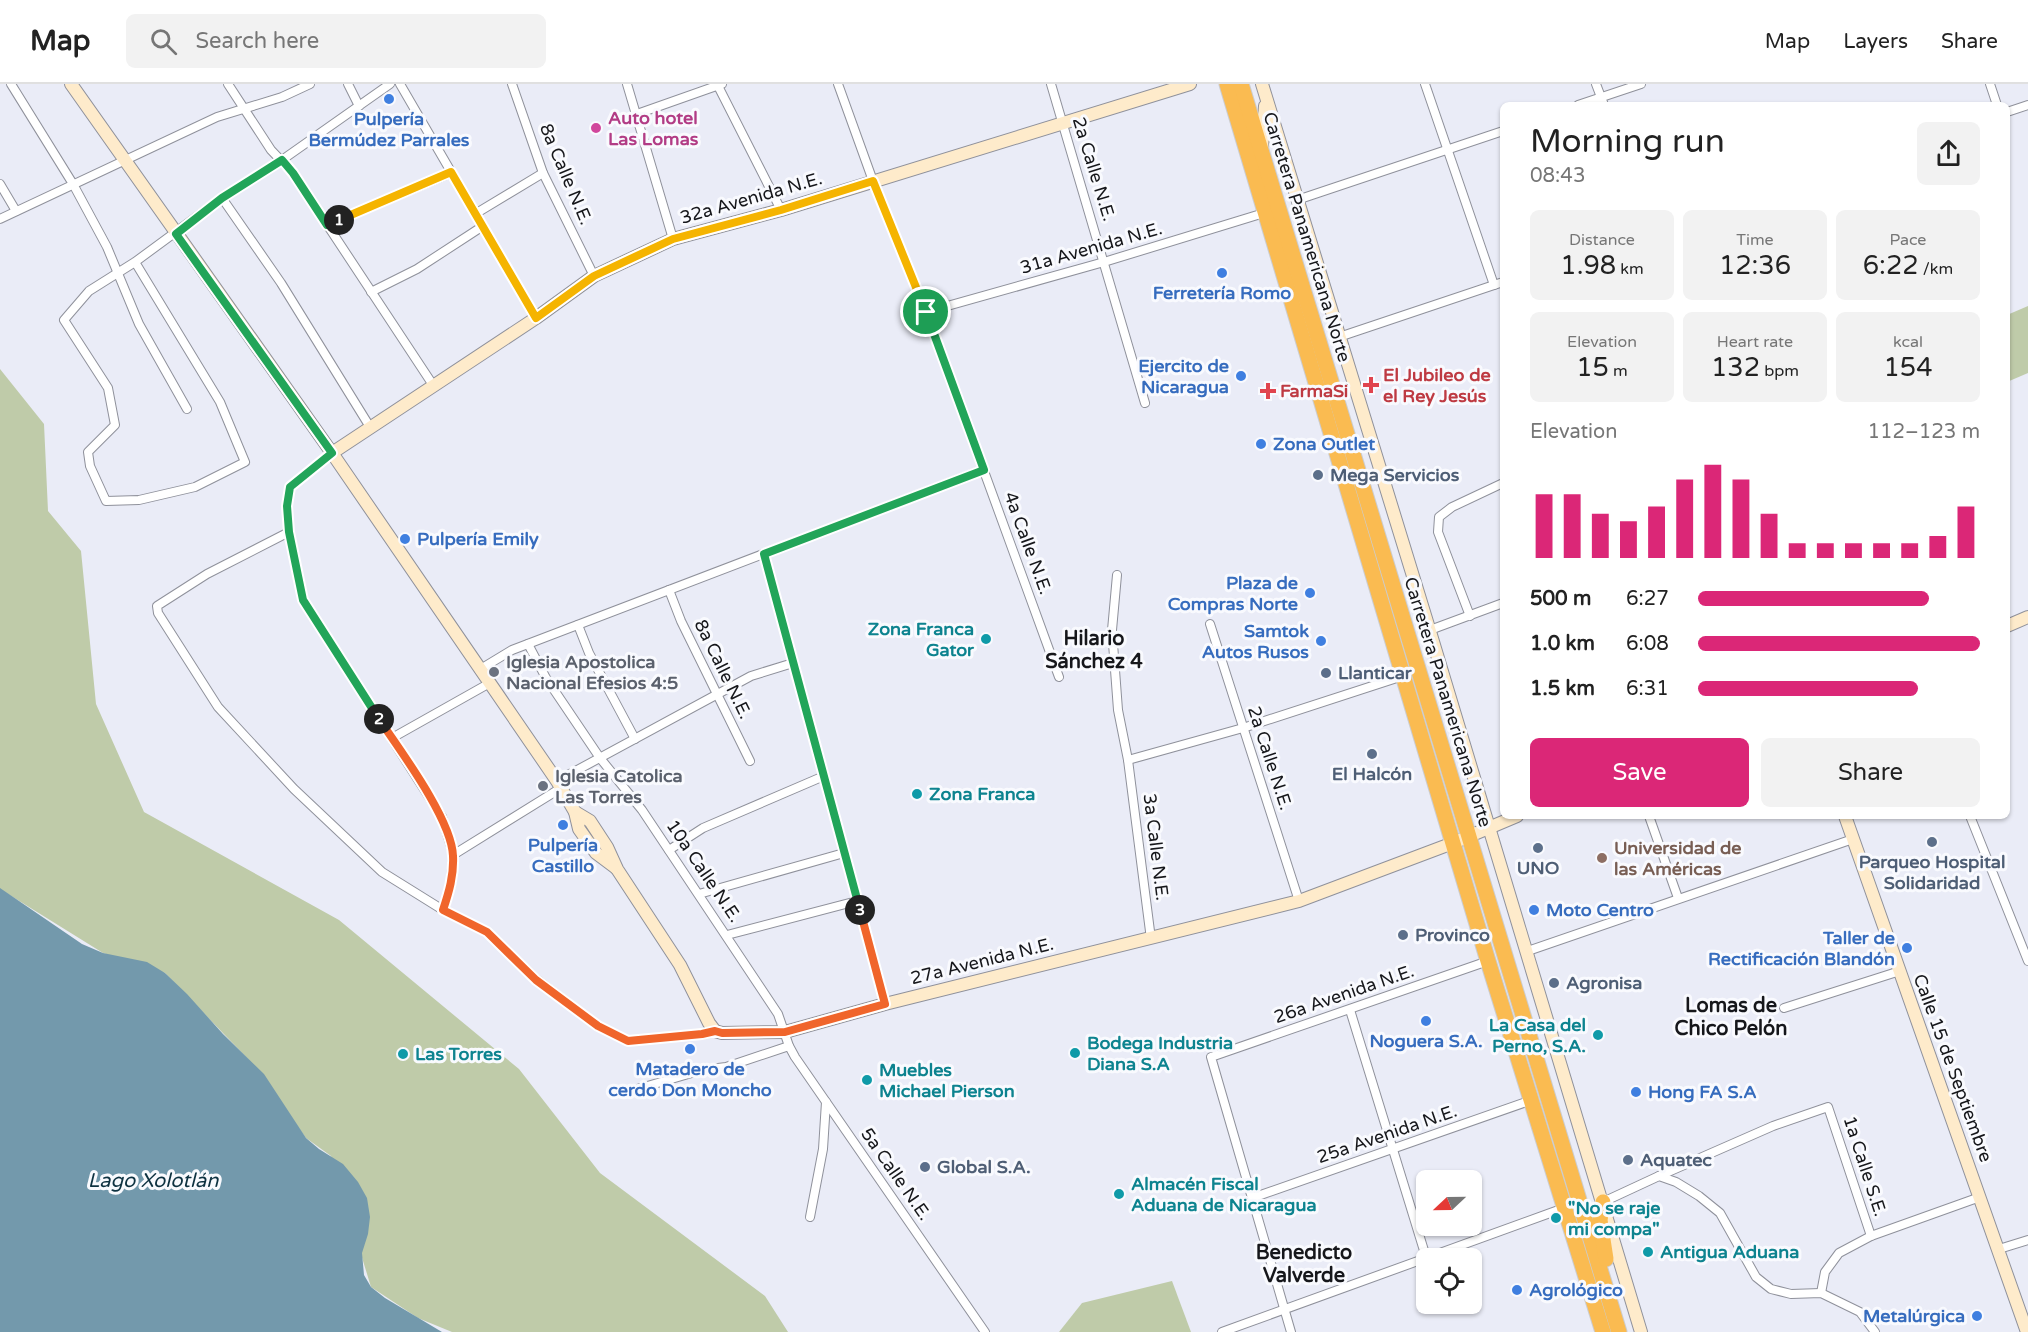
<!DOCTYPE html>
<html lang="en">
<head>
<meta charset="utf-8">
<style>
  body { margin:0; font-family:"Varela Round",sans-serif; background:#f2f2f2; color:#222; height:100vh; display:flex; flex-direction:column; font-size:22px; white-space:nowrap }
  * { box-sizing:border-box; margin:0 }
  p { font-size:20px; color:#767676 }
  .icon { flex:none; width:33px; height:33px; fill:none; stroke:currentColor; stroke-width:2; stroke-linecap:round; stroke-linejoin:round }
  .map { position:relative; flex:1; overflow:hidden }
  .drawer { position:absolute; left:1500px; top:18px; width:510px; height:717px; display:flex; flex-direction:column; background:#fff; border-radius:9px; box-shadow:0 2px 4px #0004 }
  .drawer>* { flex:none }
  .needle { width:39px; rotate:248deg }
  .controls { position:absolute; left:1416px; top:1086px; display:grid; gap:12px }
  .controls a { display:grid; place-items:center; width:66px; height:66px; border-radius:9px; background:#fff; box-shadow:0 2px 4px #0004; font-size:30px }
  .pin { position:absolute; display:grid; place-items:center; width:51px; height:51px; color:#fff; margin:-26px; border:3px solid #fff; border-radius:50%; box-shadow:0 2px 6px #0007 }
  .km { position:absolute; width:30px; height:30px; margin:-15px; border-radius:50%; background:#222; color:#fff; font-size:16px; line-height:30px; text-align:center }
  .round { display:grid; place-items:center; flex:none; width:63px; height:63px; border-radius:9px; background:#f2f2f2 }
  .summary { display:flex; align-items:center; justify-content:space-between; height:102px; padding:0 30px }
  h1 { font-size:33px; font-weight:600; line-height:45px }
  .stats { display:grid; grid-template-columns:repeat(3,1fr); gap:9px; height:102px; padding:6px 30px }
  .stats div { display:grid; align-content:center; border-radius:9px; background:#f2f2f2; text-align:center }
  .stats b { font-size:26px; font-weight:600 }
  .stats small { font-size:16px; font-weight:400 }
  .stats p { font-size:16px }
  .chart { height:168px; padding:12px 30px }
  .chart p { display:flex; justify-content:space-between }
  .chart svg { width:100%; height:108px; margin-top:6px; stroke:#db2777; stroke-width:6 }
  .button { display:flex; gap:12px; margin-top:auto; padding:12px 30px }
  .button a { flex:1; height:69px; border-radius:9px; background:#db2777; color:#fff; font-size:24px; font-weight:600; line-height:69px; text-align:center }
  .button a+a { background:#f2f2f2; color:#222 }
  ul { padding:0 30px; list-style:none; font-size:20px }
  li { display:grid; grid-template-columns:96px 72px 1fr; align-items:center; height:45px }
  li i { height:15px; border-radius:8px; background:#db2777 }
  header { display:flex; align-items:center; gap:36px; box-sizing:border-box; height:84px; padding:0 30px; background:#fff; border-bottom:2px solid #e0e0e0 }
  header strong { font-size:28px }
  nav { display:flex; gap:33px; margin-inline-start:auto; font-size:21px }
  .search { width:420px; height:54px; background:#f2f2f2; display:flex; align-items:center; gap:15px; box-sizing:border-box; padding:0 21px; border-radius:9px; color:#767676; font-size:22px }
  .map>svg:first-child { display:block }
  .green { fill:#bfcba9 }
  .water { fill:#7399ac }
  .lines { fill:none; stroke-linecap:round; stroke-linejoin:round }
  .street-casing { stroke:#8f919b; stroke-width:10 }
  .secondary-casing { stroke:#8f919b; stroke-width:14 }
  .highway-casing { stroke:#cccccd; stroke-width:17 }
  .street { stroke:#fff; stroke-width:8 }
  .secondary { stroke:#feebcb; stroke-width:12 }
  .highway { stroke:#fabb51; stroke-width:15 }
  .split-1-casing { stroke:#fff; stroke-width:12 }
  .split-2-casing { stroke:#fff; stroke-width:12 }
  .split-3-casing { stroke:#fff; stroke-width:12 }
  .split-4-casing { stroke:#fff; stroke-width:12 }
  .split-1 { stroke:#f5b400; stroke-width:8 }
  .split-2 { stroke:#22a559; stroke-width:8 }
  .split-3 { stroke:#f0652b; stroke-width:8 }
  .split-4 { stroke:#22a559; stroke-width:8 }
  .shop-dot { fill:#3f7fe0; stroke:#f9fafe; stroke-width:2 }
  .hotel-dot { fill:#d1479c; stroke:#f9fafe; stroke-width:2 }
  .health-dot { fill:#e0444e; stroke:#f9fafe; stroke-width:2 }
  .service-dot { fill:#5c6f8a; stroke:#f9fafe; stroke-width:2 }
  .culture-dot { fill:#0f9aa8; stroke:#f9fafe; stroke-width:2 }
  .worship-dot { fill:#6b7280; stroke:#f9fafe; stroke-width:2 }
  .education-dot { fill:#8d6e63; stroke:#f9fafe; stroke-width:2 }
  .labels { text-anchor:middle; stroke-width:6; stroke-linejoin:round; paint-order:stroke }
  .hotel-label { font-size:18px; font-weight:bold; fill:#b23c85; stroke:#f9fafe; text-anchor:start }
  .shop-label { font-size:18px; font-weight:bold; fill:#366cbe; stroke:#f9fafe }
  .street-label { font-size:18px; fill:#16171b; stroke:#f9fafe }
  .health-label { font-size:18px; font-weight:bold; fill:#be3a42; stroke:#f9fafe; text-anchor:start }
  .service-label { font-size:18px; font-weight:bold; fill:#4e5e75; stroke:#f9fafe; text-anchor:start }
  .culture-label { font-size:18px; font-weight:bold; fill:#0d838f; stroke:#f9fafe; text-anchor:start }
  .worship-label { font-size:18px; font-weight:bold; fill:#5b616d; stroke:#f9fafe; text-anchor:start }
  .education-label { font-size:18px; font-weight:bold; fill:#785e54; stroke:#f9fafe; text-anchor:start }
  .neighbourhood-label { font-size:20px; font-weight:bold; fill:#16171b; stroke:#f9fafe }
  .water-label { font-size:20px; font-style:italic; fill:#0e3241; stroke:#f9fafe }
</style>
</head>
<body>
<header>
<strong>Map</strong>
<div class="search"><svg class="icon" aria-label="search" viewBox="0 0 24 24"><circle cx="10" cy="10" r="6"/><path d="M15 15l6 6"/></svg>Search here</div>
<nav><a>Map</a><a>Layers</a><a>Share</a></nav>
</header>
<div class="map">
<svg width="2028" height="1248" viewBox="0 0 2028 1248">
  <rect width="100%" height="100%" fill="#eaecf7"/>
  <!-- green -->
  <g class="green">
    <polygon points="2028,222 2028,289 2007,298 2007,231"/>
    <polygon points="0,285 44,340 48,427 81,467 96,620 144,728 339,836 519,985 600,1089 765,1212 788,1248 452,1248 418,1234 371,1203 331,1072 306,1054 248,975 165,889 103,869 0,805"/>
    <polygon points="1172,1197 1191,1248 1059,1248 1082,1219"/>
  </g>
  <!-- water -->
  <polygon class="water" points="0,804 82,860 103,869 147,878 165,889 187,910 223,950 264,990 306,1054 319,1065 343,1080 358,1098 367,1114 370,1133 368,1150 362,1169 364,1191 371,1203 385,1214 442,1248 0,1248"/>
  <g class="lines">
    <defs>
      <g id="street">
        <polyline points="11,0 73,100 107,163 139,240 187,325"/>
        <polyline points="228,0 271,66 293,89 433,301"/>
        <polyline points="348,0 359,22"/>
        <polyline points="400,0 536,234"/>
        <polyline points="512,0 543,89 594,192"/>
        <polyline points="627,0 673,155"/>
        <polyline points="717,0 781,126"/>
        <polyline points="838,0 873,97 926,228 1059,593"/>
        <polyline points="1051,0 1145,319"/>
        <polyline points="1425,0 1494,201"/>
        <polyline points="1596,0 1604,21"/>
        <polyline points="1990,0 1997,21"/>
        <polyline points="1578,21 1641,0"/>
        <polyline points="2007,28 2028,21"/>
        <polyline points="637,30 722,0"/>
        <polyline points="0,100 16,127"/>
        <polyline points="222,114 281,199 370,343"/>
        <polyline points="1297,116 1503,47"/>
        <polyline points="475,130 543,89"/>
        <polyline points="0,135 217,33 282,13 310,0"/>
        <polyline points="327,141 451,89"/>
        <polyline points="135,178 220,318 245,378 195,403 139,416 106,417 90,382 88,368 115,341 108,304 64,236 89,207 135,178 222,114 282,76 390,0"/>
        <polyline points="371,208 417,185 483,142"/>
        <polyline points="926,228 1104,178 1264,129"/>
        <polyline points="1339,253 1503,198"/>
        <polyline points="332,369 290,403 287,422 289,448 303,516 442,733 453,769 451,800 443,826"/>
        <polyline points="289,448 207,490 157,522 158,529 218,623 294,705 382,788 443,826 487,848 536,895 598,942 628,957 702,950 715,947"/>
        <polyline points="764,470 885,920"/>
        <polyline points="1117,491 1112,546 1118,626 1128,676 1151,855"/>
        <polyline points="669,506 681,537 750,677"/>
        <polyline points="1470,532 1438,448 1439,433 1452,423 1503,399"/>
        <polyline points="1210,540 1299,817"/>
        <polyline points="578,541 589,569 635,655"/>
        <polyline points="1430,546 1503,519"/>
        <polyline points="528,560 546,594 600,674 642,726 778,930 789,962 795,973 985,1248"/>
        <polyline points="479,586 512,566 983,386"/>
        <polyline points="392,654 488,600"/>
        <polyline points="1128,676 1243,644 1403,592"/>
        <polyline points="557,697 751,592 793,579"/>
        <polyline points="1649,732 1678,814"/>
        <polyline points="1970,732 2028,877"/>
        <polyline points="669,766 703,744 824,692"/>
        <polyline points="453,771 561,704"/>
        <polyline points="699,810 844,769"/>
        <polyline points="727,851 857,817"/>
        <polyline points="1525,868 1853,755"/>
        <polyline points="1784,924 1900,887"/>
        <polyline points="1350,926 1426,1173"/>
        <polyline points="627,1008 702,986 726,983 789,962"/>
        <polyline points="1659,1092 1773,1042 1828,1023 1871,1152"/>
        <polyline points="1252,1114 1532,1016"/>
        <polyline points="1603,1118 1659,1092 1676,1098 1699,1112 1720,1129 1756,1193 1771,1205 1791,1210 1821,1209 1860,1228 1875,1248"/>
        <polyline points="810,1133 823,1065 826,1018"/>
        <polyline points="1999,1165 2028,1156"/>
        <polyline points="1821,1209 1825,1188 1839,1169 1871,1152 1980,1113"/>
        <polyline points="1222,1248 1564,1124"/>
        <polyline points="1291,1248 1211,973 1488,877"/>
      </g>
      <g id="secondary">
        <polyline points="71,0 332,369 557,697 575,728 579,745 596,769 616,784"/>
        <polyline points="1262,0 1428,541 1641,1248"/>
        <polyline points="1262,64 1265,22"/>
        <polyline points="332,369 536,234 594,192 673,155 781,126 1190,0"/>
        <polyline points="2007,542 2028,533"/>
        <polyline points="575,728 590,737 607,763 617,785 680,881 709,939 715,947 722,949 785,948 885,920 1299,817 1453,759 1517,732"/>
        <polyline points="1845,732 2027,1248"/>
      </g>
      <g id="highway">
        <polyline points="1227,0 1488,877 1603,1248"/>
        <polyline points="1241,0 1619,1248"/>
        <polyline points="1603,1118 1600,1136 1606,1175"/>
      </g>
    </defs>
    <!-- street casing -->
    <use href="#street" class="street-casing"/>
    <!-- secondary casing -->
    <use href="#secondary" class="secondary-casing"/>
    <!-- highway casing -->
    <use href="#highway" class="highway-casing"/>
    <!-- street -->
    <use href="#street" class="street"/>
    <!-- secondary -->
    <use href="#secondary" class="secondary"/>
    <!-- highway -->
    <use href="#highway" class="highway"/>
  </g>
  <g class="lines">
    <defs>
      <polyline id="split-1" points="339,136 451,88 536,234 594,192 673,155 781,126 873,97 926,228"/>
      <polyline id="split-2" points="339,136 327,141 293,89 282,76 222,114 176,150 332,369 290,403 287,422 289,448 303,516 379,635"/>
      <path id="split-3" d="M379 635C400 666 452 736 453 772 454 791 449 808 443 826L487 848 536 896 598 942 628 957 702 950 715 947 722 949 785 948 885 920 860 826"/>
      <polyline id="split-4" points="860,826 764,470 984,386 926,228"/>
    </defs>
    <!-- split-1 casing -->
    <use href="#split-1" class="split-1-casing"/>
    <!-- split-2 casing -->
    <use href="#split-2" class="split-2-casing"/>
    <!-- split-3 casing -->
    <use href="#split-3" class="split-3-casing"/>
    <!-- split-4 casing -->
    <use href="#split-4" class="split-4-casing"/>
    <!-- split-1 -->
    <use href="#split-1" class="split-1"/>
    <!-- split-2 -->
    <use href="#split-2" class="split-2"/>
    <!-- split-3 -->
    <use href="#split-3" class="split-3"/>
    <!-- split-4 -->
    <use href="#split-4" class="split-4"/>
  </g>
  <!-- markers -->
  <g class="shop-dot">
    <circle cx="389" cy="15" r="6"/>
    <circle cx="1222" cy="189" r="6"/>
    <circle cx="1241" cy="292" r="6"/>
    <circle cx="1261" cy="360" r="6"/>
    <circle cx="405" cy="455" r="6"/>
    <circle cx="1310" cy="509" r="6"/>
    <circle cx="1321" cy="557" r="6"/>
    <circle cx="563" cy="741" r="6"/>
    <circle cx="1534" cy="826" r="6"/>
    <circle cx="1907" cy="864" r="6"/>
    <circle cx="1426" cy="937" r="6"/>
    <circle cx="690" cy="965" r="6"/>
    <circle cx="1636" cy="1008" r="6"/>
    <circle cx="1517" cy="1206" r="6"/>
    <circle cx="1977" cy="1232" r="6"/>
  </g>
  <circle class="hotel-dot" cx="596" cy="44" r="6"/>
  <g class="health-dot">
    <path d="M1368 292h6v6h6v6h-6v6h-6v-6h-6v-6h6z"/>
    <path d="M1265 298h6v6h6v6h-6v6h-6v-6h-6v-6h6z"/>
  </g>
  <g class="service-dot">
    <circle cx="1318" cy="391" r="6"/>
    <circle cx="1326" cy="589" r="6"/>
    <circle cx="1372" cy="670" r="6"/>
    <circle cx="1932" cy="758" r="6"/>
    <circle cx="1538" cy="764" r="6"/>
    <circle cx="1403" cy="851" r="6"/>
    <circle cx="1554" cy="899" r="6"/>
    <circle cx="1628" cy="1076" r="6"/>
    <circle cx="925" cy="1083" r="6"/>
  </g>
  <g class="culture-dot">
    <circle cx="986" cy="555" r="6"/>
    <circle cx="917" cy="710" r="6"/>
    <circle cx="1598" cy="951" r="6"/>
    <circle cx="1075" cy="969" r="6"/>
    <circle cx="403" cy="970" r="6"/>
    <circle cx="867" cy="996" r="6"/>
    <circle cx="1119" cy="1110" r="6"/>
    <circle cx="1556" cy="1134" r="6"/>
    <circle cx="1648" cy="1168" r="6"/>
  </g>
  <g class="worship-dot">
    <circle cx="494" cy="588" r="6"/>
    <circle cx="543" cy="702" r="6"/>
  </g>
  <circle class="education-dot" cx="1602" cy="774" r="6"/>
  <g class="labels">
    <!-- hotel labels -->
    <g class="hotel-label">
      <text x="608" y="40">Auto hotel<tspan x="608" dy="21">Las Lomas</tspan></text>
    </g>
    <!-- shop labels -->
    <g class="shop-label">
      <text x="389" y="41">Pulpería<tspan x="389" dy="21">Bermúdez Parrales</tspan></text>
      <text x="1222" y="215">Ferretería Romo</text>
      <text x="1229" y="288" text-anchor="end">Ejercito de<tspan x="1229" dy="21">Nicaragua</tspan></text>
      <text x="1273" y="366" text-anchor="start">Zona Outlet</text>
      <text x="417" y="461" text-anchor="start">Pulpería Emily</text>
      <text x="1298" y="505" text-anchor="end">Plaza de<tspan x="1298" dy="21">Compras Norte</tspan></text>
      <text x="1309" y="553" text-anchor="end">Samtok<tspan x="1309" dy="21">Autos Rusos</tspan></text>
      <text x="563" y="767">Pulpería<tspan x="563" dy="21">Castillo</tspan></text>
      <text x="1546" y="832" text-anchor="start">Moto Centro</text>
      <text x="1895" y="860" text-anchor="end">Taller de<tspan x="1895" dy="21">Rectificación Blandón</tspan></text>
      <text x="1426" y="963">Noguera S.A.</text>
      <text x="690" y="991">Matadero de<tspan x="690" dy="21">cerdo Don Moncho</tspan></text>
      <text x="1648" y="1014" text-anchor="start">Hong FA S.A</text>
      <text x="1529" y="1212" text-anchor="start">Agrológico</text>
      <text x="1965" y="1238" text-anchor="end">Metalúrgica</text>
    </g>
    <!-- street labels -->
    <g class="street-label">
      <text transform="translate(1094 85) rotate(73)" y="6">2a Calle N.E.</text>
      <text transform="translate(566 90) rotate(67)" y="6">8a Calle N.E.</text>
      <text transform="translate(751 114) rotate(-16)" y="6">32a Avenida N.E.</text>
      <text transform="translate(1307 153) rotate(73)" y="6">Carretera Panamericana Norte</text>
      <text transform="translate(1091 164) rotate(-16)" y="6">31a Avenida N.E.</text>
      <text transform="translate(1028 459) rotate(70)" y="6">4a Calle N.E.</text>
      <text transform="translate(723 585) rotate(64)" y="6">8a Calle N.E.</text>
      <text transform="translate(1448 618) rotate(73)" y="6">Carretera Panamericana Norte</text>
      <text transform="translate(1270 674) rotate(72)" y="6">2a Calle N.E.</text>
      <text transform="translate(1156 763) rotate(83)" y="6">3a Calle N.E.</text>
      <text transform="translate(704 787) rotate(56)" y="6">10a Calle N.E.</text>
      <text transform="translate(982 877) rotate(-14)" y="6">27a Avenida N.E.</text>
      <text transform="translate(1344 910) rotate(-19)" y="6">26a Avenida N.E.</text>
      <text transform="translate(1953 984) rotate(70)" y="6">Calle 15 de Septiembre</text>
      <text transform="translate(1387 1050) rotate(-19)" y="6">25a Avenida N.E.</text>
      <text transform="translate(1865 1082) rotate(72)" y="6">1a Calle S.E.</text>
      <text transform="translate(896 1090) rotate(55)" y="6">5a Calle N.E.</text>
    </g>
    <!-- health labels -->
    <g class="health-label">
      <text x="1383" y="297">El Jubileo de<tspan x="1383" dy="21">el Rey Jesús</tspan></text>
      <text x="1280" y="313">FarmaSi</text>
    </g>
    <!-- service labels -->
    <g class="service-label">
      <text x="1330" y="397">Mega Servicios</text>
      <text x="1338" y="595">Llanticar</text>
      <text x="1372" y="696" text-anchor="middle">El Halcón</text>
      <text x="1932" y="784" text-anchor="middle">Parqueo Hospital<tspan x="1932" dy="21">Solidaridad</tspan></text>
      <text x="1538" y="790" text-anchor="middle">UNO</text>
      <text x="1415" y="857">Provinco</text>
      <text x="1566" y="905">Agronisa</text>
      <text x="1640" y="1082">Aquatec</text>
      <text x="937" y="1089">Global S.A.</text>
    </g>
    <!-- culture labels -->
    <g class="culture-label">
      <text x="974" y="551" text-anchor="end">Zona Franca<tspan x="974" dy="21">Gator</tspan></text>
      <text x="929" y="716">Zona Franca</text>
      <text x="1586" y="947" text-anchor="end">La Casa del<tspan x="1586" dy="21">Perno, S.A.</tspan></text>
      <text x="1087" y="965">Bodega Industria<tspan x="1087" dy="21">Diana S.A</tspan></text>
      <text x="415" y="976">Las Torres</text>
      <text x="879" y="992">Muebles<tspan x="879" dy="21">Michael Pierson</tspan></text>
      <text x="1131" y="1106">Almacén Fiscal<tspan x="1131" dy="21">Aduana de Nicaragua</tspan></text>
      <text x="1568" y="1130">"No se raje<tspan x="1568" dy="21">mi compa"</tspan></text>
      <text x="1660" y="1174">Antigua Aduana</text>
    </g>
    <!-- worship labels -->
    <g class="worship-label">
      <text x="506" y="584">Iglesia Apostolica<tspan x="506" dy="21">Nacional Efesios 4:5</tspan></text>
      <text x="555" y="698">Iglesia Catolica<tspan x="555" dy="21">Las Torres</tspan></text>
    </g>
    <!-- education labels -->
    <g class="education-label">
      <text x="1614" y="770">Universidad de<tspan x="1614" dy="21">las Américas</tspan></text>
    </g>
    <!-- neighbourhood labels -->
    <g class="neighbourhood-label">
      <text x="1094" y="561">Hilario<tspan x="1094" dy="23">Sánchez 4</tspan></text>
      <text x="1731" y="928">Lomas de<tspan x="1731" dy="23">Chico Pelón</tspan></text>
      <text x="1304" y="1175">Benedicto<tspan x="1304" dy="23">Valverde</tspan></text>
    </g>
    <!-- water labels -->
    <g class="water-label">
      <text x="153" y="1103">Lago Xolotlán</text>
    </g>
  </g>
</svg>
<div class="controls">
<a><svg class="needle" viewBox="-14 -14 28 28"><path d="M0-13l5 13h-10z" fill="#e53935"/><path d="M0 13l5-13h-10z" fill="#767676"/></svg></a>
<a><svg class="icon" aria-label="locate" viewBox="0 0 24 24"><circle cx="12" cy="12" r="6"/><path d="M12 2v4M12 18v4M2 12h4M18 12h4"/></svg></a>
</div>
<div class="pin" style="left:926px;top:228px;background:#1e9e55"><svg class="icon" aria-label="arrive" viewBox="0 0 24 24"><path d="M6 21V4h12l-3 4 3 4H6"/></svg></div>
<b class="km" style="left:339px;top:136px">1</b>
<b class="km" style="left:379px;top:635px">2</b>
<b class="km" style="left:860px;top:826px">3</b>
<section class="drawer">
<div class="summary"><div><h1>Morning run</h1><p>08:43</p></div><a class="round"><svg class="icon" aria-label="share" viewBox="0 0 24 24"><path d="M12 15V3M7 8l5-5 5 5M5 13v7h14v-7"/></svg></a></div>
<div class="stats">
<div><p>Distance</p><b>1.98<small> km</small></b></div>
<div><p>Time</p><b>12:36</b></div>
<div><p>Pace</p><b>6:22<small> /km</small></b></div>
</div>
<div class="stats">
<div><p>Elevation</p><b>15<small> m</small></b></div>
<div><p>Heart rate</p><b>132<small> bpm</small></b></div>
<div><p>kcal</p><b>154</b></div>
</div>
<div class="chart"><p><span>Elevation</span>112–123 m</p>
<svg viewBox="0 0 160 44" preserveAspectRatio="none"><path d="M5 44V18M15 44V18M25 44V26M35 44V29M45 44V23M55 44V12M65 44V6M75 44V12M85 44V26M95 44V38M105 44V38M115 44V38M125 44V38M135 44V38M145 44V35M155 44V23"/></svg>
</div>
<ul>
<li><b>500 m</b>6:27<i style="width:82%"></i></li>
<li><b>1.0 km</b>6:08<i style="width:100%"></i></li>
<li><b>1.5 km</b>6:31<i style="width:78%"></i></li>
</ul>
<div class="button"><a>Save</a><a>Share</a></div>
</section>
</div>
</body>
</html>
